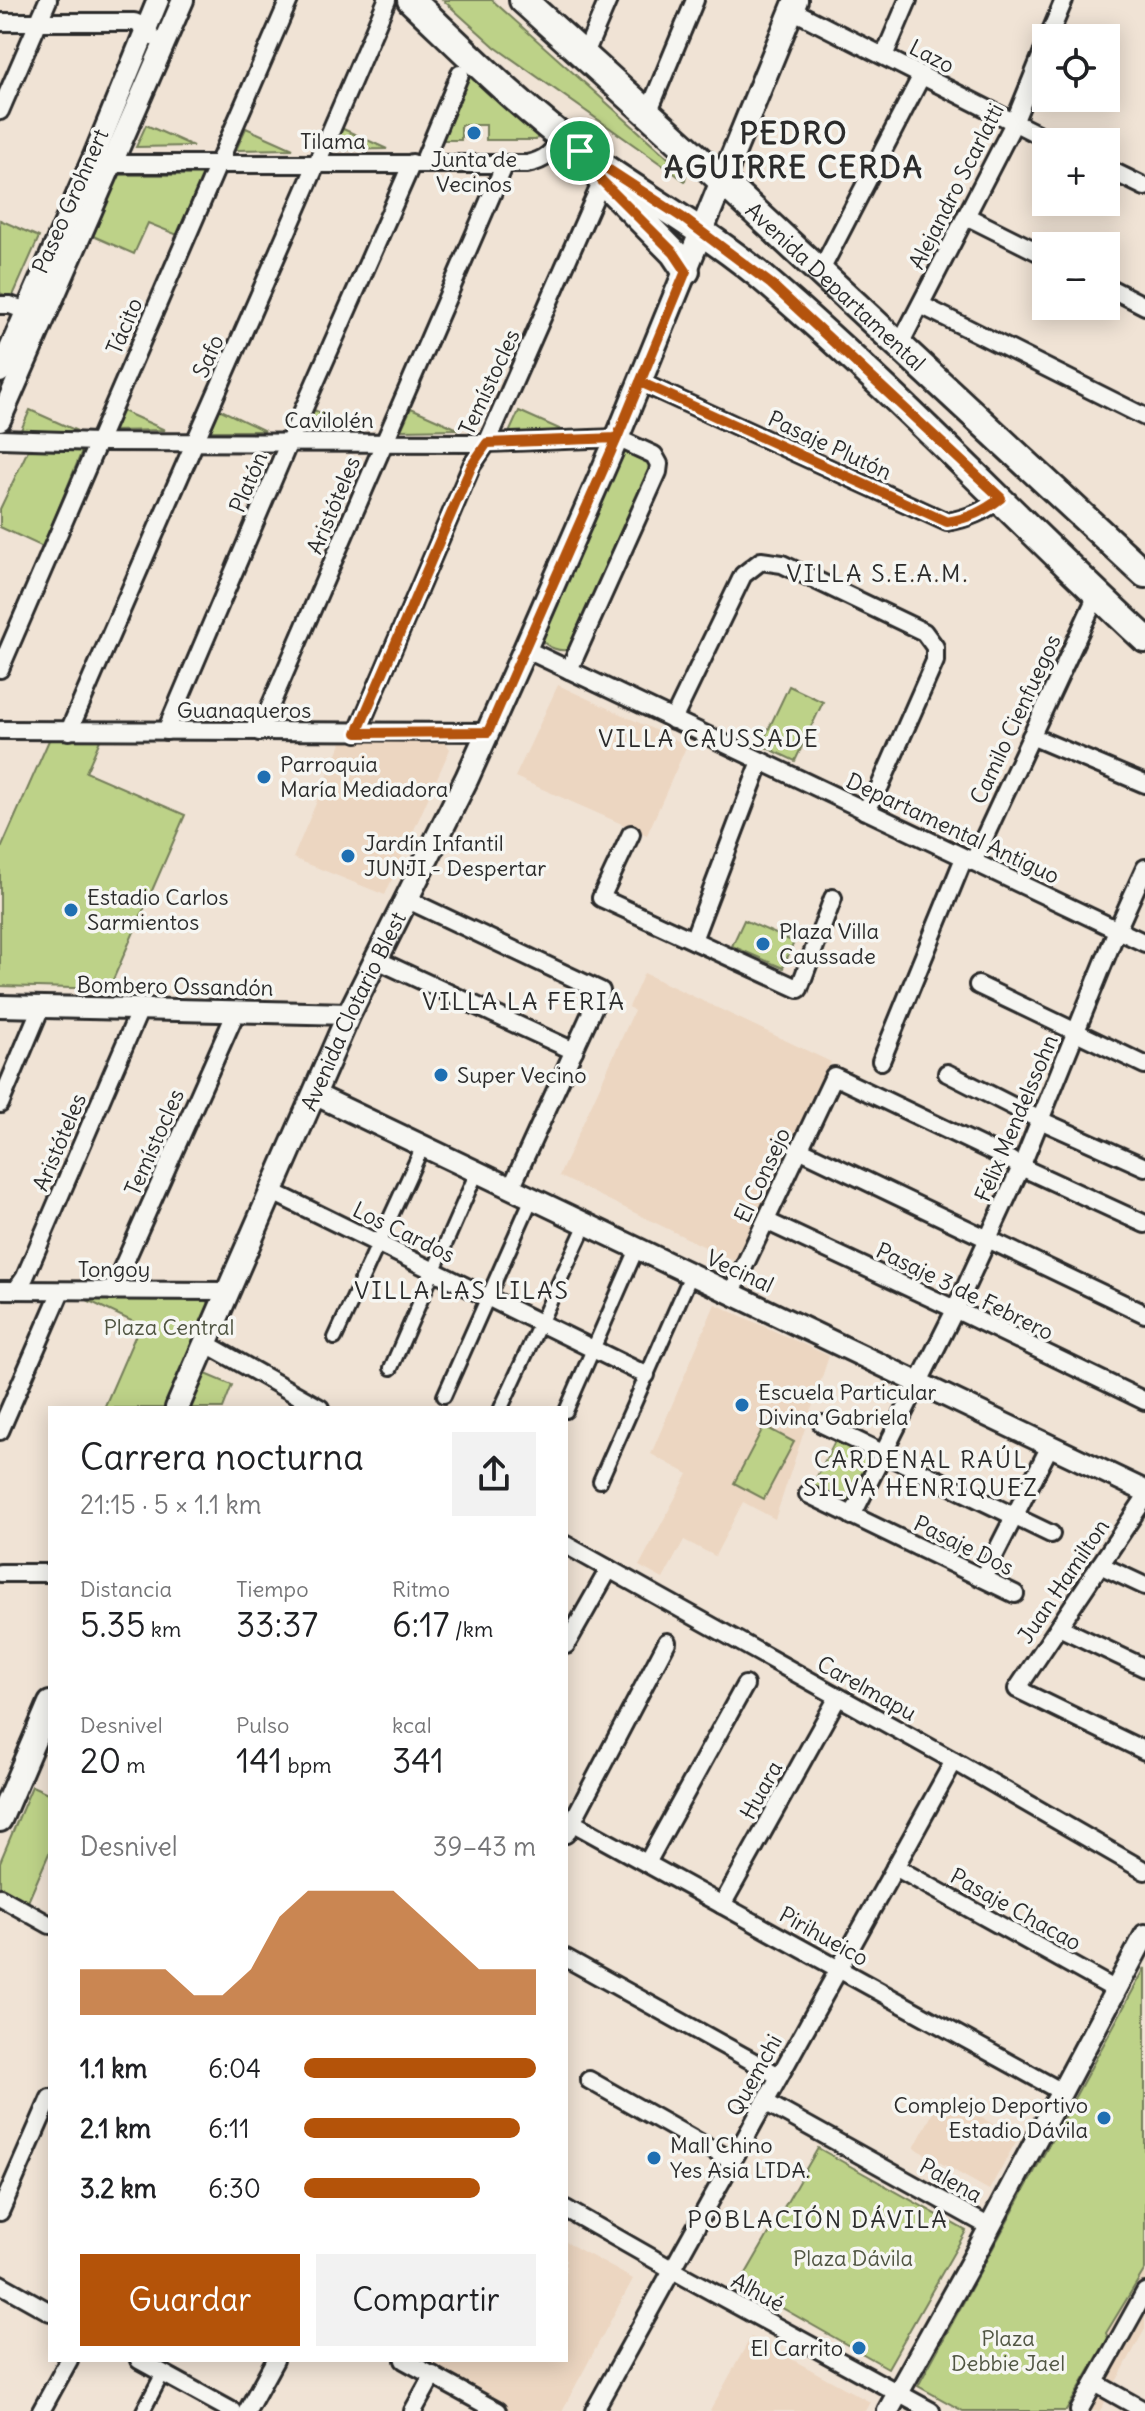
<!DOCTYPE html>
<html lang="es">
<head>
<meta charset="utf-8">
<style>
  body { margin:0; font-family:Delius,sans-serif; background:#f2f2f2; color:#202124; height:100vh; display:flex; flex-direction:column; font-size:30px; white-space:nowrap }
  * { box-sizing:border-box; margin:0 }
  p { font-size:26px; color:#757577 }
  .icon { flex:none; width:44px; height:44px; fill:none; stroke:currentColor; stroke-width:2; stroke-linecap:round; stroke-linejoin:round }
  .map { position:relative; flex:1; overflow:hidden }
  .side { position:absolute; left:48px; top:1406px; width:520px; height:956px; display:flex; flex-direction:column; background:#fff; border-radius:0px; box-shadow:0 4px 20px #0003 }
  .side>* { flex:none }
  .tools { position:absolute; left:1032px; top:24px; display:grid; gap:16px }
  .tools a { display:grid; place-items:center; width:88px; height:88px; border-radius:0px; background:#fff; box-shadow:0 4px 20px #0003; font-size:40px }
  .pin { position:absolute; display:grid; place-items:center; width:68px; height:68px; color:#fff; margin:-34px; border:4px solid #fff; border-radius:50%; box-shadow:0 2px 8px #0007 }
  .round { display:grid; place-items:center; flex:none; width:84px; height:84px; border-radius:0px; background:#f2f2f2 }
  .head { display:flex; align-items:center; justify-content:space-between; height:136px; padding:0 32px }
  h1 { font-size:36px; font-weight:600; line-height:60px }
  .stats { display:grid; grid-template-columns:repeat(3,1fr); gap:12px; height:136px; padding:8px 32px }
  .stats div { display:grid; align-content:center }
  .stats b { font-size:34px; font-weight:600 }
  .stats small { font-size:22px; font-weight:400 }
  .stats p { font-size:22px }
  .chart { height:224px; padding:16px 32px }
  .chart p { display:flex; justify-content:space-between }
  .chart svg { width:100%; height:144px; margin-top:8px; fill:#b45309; opacity:.7 }
  .button { display:flex; gap:16px; margin-top:auto; padding:16px 32px }
  .button a { flex:1; height:92px; border-radius:0px; background:#b45309; color:#fff; font-size:32px; font-weight:600; line-height:92px; text-align:center }
  .button a+a { background:#f2f2f2; color:#202124 }
  ul { padding:0 32px; list-style:none; font-size:26px }
  li { display:grid; grid-template-columns:128px 96px 1fr; align-items:center; height:60px }
  li i { height:20px; border-radius:10px; background:#b45309 }
  .map>svg:first-child { display:block }
  .built { fill:#ecd6c1 }
  .green { fill:#bdd288; stroke:#747e5a; stroke-width:2 }
  .lines { fill:none; stroke-linecap:round; stroke-linejoin:round }
  .pedestrian-casing { stroke:#2b2b2b; stroke-width:18 }
  .minor-casing { stroke:#2b2b2b; stroke-width:22 }
  .tertiary-casing { stroke:#2b2b2b; stroke-width:26 }
  .secondary-casing { stroke:#2b2b2b; stroke-width:28 }
  .primary-casing { stroke:#2b2b2b; stroke-width:32 }
  .pedestrian { stroke:#f6f6f2; stroke-width:12 }
  .minor { stroke:#f6f6f2; stroke-width:16 }
  .tertiary { stroke:#f6f6f2; stroke-width:20 }
  .secondary { stroke:#f6f6f2; stroke-width:22 }
  .primary { stroke:#f6f6f2; stroke-width:26 }
  .route-casing { stroke:#fff; stroke-width:16 }
  .route { stroke:#b45309; stroke-width:10 }
  .poi-dot { fill:#1f6fb2; stroke:#f6f6f2; stroke-width:3 }
  .labels { text-anchor:middle; stroke-width:7; stroke-linejoin:round; paint-order:stroke }
  .street-label { font-size:22px; fill:#2b2b2b; stroke:#f6f6f2 }
  .poi-label { font-size:22px; fill:#2b2b2b; stroke:#f6f6f2; text-anchor:start }
  .park-label { font-size:22px; fill:#505542; stroke:#f6f6f2 }
  .neighbourhood-label { font-size:24px; letter-spacing:2px; fill:#2b2b2b; stroke:#f6f6f2 }
  .district-label { font-size:30px; font-weight:bold; letter-spacing:2px; fill:#2b2b2b; stroke:#f6f6f2 }
</style>
</head>
<body>
<div class="map">
<svg width="1145" height="2411" viewBox="0 0 1145 2411">
  <rect width="100%" height="100%" fill="#f0e3d5"/>
  <filter id="ink" filterUnits="userSpaceOnUse"><feTurbulence type="fractalNoise" baseFrequency=".0125" numOctaves="2"/><feDisplacementMap in="SourceGraphic" scale="16" xChannelSelector="R" yChannelSelector="G"/><feConvolveMatrix kernelMatrix="1 2 1 2 8 2 1 2 1" color-interpolation-filters="sRGB"/></filter>
  <g filter="url(#ink)">
    <!-- built -->
    <g class="built">
      <polygon points="558,685 687,745 647,835 515,777"/>
      <polygon points="343,739 446,743 450,749 385,895 293,858"/>
      <polygon points="644,973 831,1062 738,1263 559,1176 634,1011 629,1007"/>
      <polygon points="715,1304 829,1356 775,1519 743,1502 715,1556 684,1540 663,1579 639,1566 688,1474 651,1454"/>
      <polygon points="942,2096 1018,2138 989,2190 914,2148"/>
      <polygon points="566,2242 633,2279 562,2411 505,2411 412,2360 566,2360"/>
      <polygon points="1145,2269 1145,2329 1100,2411 1066,2411 1107,2338 1106,2333"/>
      <polygon points="751,2337 870,2402 865,2411 710,2411"/>
    </g>
    <!-- green -->
    <g class="green">
      <polygon points="443,0 492,0 686,174 685,181 495,47"/>
      <polygon points="470,68 539,134 536,140 486,140 486,125 461,125 461,140 439,140"/>
      <polygon points="146,125 193,146 136,147"/>
      <polygon points="246,128 293,149 236,150"/>
      <polygon points="341,128 387,149 331,150"/>
      <polygon points="118,175 212,175 185,238 148,223 134,254 93,236"/>
      <polygon points="0,220 39,237 12,298 0,293"/>
      <polygon points="411,408 458,429 401,430"/>
      <polygon points="118,409 165,430 108,431"/>
      <polygon points="219,409 265,431 209,431"/>
      <polygon points="30,410 77,431 20,432"/>
      <polygon points="314,410 361,431 304,432"/>
      <polygon points="519,411 566,432 509,433"/>
      <path d="M625 443 658 456 570 649C561 653 546 647 541 639Z"/>
      <polygon points="28,450 82,451 43,547 0,527 0,509"/>
      <polygon points="789,686 823,702 795,761 761,745"/>
      <polygon points="50,738 101,738 86,772 185,815 109,989 0,986 0,851"/>
      <polygon points="744,920 794,942 783,968 732,946"/>
      <polygon points="206,1297 210,1307 166,1408 104,1408 140,1325 85,1299"/>
      <polygon points="201,1372 232,1385 223,1408 186,1408"/>
      <polygon points="764,1426 794,1442 764,1499 734,1483"/>
      <polygon points="836,1439 872,1457 848,1507 811,1488"/>
      <polygon points="32,1786 50,1794 50,1851 27,1904 0,1889 0,1862"/>
      <polygon points="1145,1968 1145,2269 1106,2333 1108,2338 1066,2411 963,2411 918,2386"/>
      <polygon points="818,2148 966,2231 888,2368 740,2284"/>
    </g>
    <g class="lines">
      <defs>
        <g id="pedestrian">
          <polyline points="335,1338 423,1146"/>
          <polyline points="391,1368 477,1172"/>
          <polyline points="444,1396 532,1198"/>
          <polyline points="501,1408 586,1224"/>
          <polyline points="566,1411 637,1249"/>
          <polyline points="600,1481 691,1275"/>
          <polyline points="143,2411 163,2373"/>
        </g>
        <g id="minor">
          <polyline points="792,10 1053,142"/>
          <polyline points="0,22 134,22 146,27 152,37"/>
          <polyline points="1048,38 1064,0"/>
          <polyline points="584,56 608,0"/>
          <polyline points="884,56 908,0"/>
          <polyline points="0,111 48,0"/>
          <polyline points="648,113 695,0"/>
          <path d="M104 160 112 164H527C546 160 552 153 562 137"/>
          <polyline points="423,163 460,74"/>
          <polyline points="1106,168 1145,187"/>
          <polyline points="966,216 1046,256"/>
          <polyline points="820,272 922,75"/>
          <polyline points="1106,286 1145,306"/>
          <polyline points="0,305 10,305 37,315"/>
          <polyline points="921,305 1145,417"/>
          <polyline points="899,346 1014,123 1046,44"/>
          <path d="M640 382 947 522C969 518 983 512 1001 498"/>
          <polyline points="0,439 98,442 487,443 617,438 654,455 659,464 658,472 569,670"/>
          <polyline points="525,649 1145,943"/>
          <polyline points="0,669 289,0"/>
          <polyline points="673,720 743,575 761,561 782,564 924,632 935,647 935,661 880,786 865,811"/>
          <polyline points="0,730 488,732"/>
          <path d="M69 731C174 487 283 245 387 0"/>
          <polyline points="166,731 289,442 412,163"/>
          <polyline points="259,732 505,164"/>
          <polyline points="357,733 472,465 487,443 602,181"/>
          <polyline points="1031,736 1145,784"/>
          <polyline points="631,834 601,898 799,989 833,898"/>
          <polyline points="973,862 1097,595"/>
          <polyline points="406,899 601,991 511,1188"/>
          <polyline points="693,940 761,761"/>
          <polyline points="375,959 574,1051"/>
          <polyline points="978,985 1145,1065"/>
          <polyline points="881,1061 964,858"/>
          <polyline points="947,1073 1040,1120 1145,1167"/>
          <polyline points="0,1104 41,1007"/>
          <polyline points="799,1149 1145,1314"/>
          <polyline points="271,1191 646,1375"/>
          <polyline points="766,1221 944,1304 1145,1401"/>
          <polyline points="0,1290 228,1291"/>
          <polyline points="16,1290 25,1277 140,1009"/>
          <polyline points="112,1291 236,1012"/>
          <polyline points="731,1294 834,1076 1010,1160 1021,1167 1145,1224"/>
          <polyline points="205,1343 320,1408"/>
          <polyline points="822,1424 1051,1534"/>
          <polyline points="0,1431 61,1291"/>
          <polyline points="808,1494 1015,1594"/>
          <polyline points="1145,1498 1017,1689 1145,1751"/>
          <polyline points="852,1516 955,1310 1021,1167 1117,930 1145,868"/>
          <polyline points="566,1545 954,1761 1145,1871"/>
          <polyline points="1100,1565 1145,1586"/>
          <polyline points="0,1573 50,1573"/>
          <polyline points="983,1578 1050,1446"/>
          <polyline points="1059,1627 1145,1668"/>
          <polyline points="566,1645 609,1569"/>
          <polyline points="566,1819 1062,2092"/>
          <polyline points="566,1834 667,1642"/>
          <polyline points="647,1863 745,1685"/>
          <polyline points="895,1867 1116,1990"/>
          <polyline points="0,1897 50,1925"/>
          <polyline points="722,1905 838,1697"/>
          <polyline points="566,1958 779,2076"/>
          <polyline points="589,2080 732,2161"/>
          <polyline points="765,2102 990,2227"/>
          <polyline points="566,2209 687,2278 931,2411"/>
          <polyline points="0,2212 50,2098"/>
          <polyline points="0,2284 50,2312"/>
          <polyline points="139,2360 232,2411"/>
          <polyline points="404,2360 497,2411"/>
          <polyline points="1095,2383 1145,2411"/>
          <polyline points="41,2411 69,2360"/>
          <polyline points="247,2411 275,2360"/>
          <polyline points="413,2411 433,2375"/>
          <polyline points="594,2411 954,1761"/>
          <polyline points="1079,2411 1145,2292"/>
        </g>
        <g id="tertiary">
          <polyline points="0,372 94,156 158,0"/>
          <polyline points="0,420 183,0"/>
          <polyline points="0,1006 349,1014"/>
          <polyline points="314,1094 1145,1491"/>
          <polyline points="888,2411 970,2264 1145,1935"/>
        </g>
        <g id="secondary">
          <path id="s1" d="M177 1408 349 1014 467 778 525 649 617 438 796 0"/>
          <polyline points="0,1820 50,1703"/>
        </g>
        <g id="primary">
          <path d="M411 0C466 52 521 108 583 153 645 198 713 234 771 285 901 397 1019 522 1145 639"/>
          <path id="s2" d="M523 0 705 165 1145 574"/>
          <polyline points="598,176 674,253 686,271"/>
        </g>
      </defs>
      <!-- pedestrian casing -->
      <use href="#pedestrian" class="pedestrian-casing"/>
      <!-- minor casing -->
      <use href="#minor" class="minor-casing"/>
      <!-- tertiary casing -->
      <use href="#tertiary" class="tertiary-casing"/>
      <!-- secondary casing -->
      <use href="#secondary" class="secondary-casing"/>
      <!-- primary casing -->
      <use href="#primary" class="primary-casing"/>
      <!-- pedestrian -->
      <use href="#pedestrian" class="pedestrian"/>
      <!-- minor -->
      <use href="#minor" class="minor"/>
      <!-- tertiary -->
      <use href="#tertiary" class="tertiary"/>
      <!-- secondary -->
      <use href="#secondary" class="secondary"/>
      <!-- primary -->
      <use href="#primary" class="primary"/>
    </g>
  </g>
  <g class="lines" filter="url(#ink)">
    <defs>
      <path id="route" d="M580 151 602 181 674 253 686 271 617 438 488 732 357 733 472 465 487 443 617 438 640 382 947 522C969 518 983 512 1001 498L771 284 683 218 580 151"/>
    </defs>
    <!-- route casing -->
    <use href="#route" class="route-casing"/>
    <!-- route -->
    <use href="#route" class="route"/>
  </g>
  <!-- markers -->
  <g class="poi-dot">
    <circle cx="474" cy="133" r="8"/>
    <circle cx="264" cy="777" r="8"/>
    <circle cx="348" cy="856" r="8"/>
    <circle cx="71" cy="910" r="8"/>
    <circle cx="763" cy="944" r="8"/>
    <circle cx="441" cy="1075" r="8"/>
    <circle cx="742" cy="1405" r="8"/>
    <circle cx="1104" cy="2118" r="8"/>
    <circle cx="654" cy="2158" r="8"/>
    <circle cx="859" cy="2348" r="8"/>
  </g>
  <g class="labels">
    <!-- street labels -->
    <g class="street-label">
      <text transform="translate(932 56) rotate(27)" y="8">Lazo</text>
      <text x="333" y="149">Tilama</text>
      <text transform="translate(956 186) rotate(-63)" y="8">Alejandro Scarlatti</text>
      <text transform="translate(70 201) rotate(-66)" y="8">Paseo Grohnert</text>
      <text dy="8" stroke="none"><textPath href="#s2" startOffset="424">Avenida Departamental</textPath></text>
      <text transform="translate(124 326) rotate(-67)" y="8">Tácito</text>
      <text transform="translate(208 356) rotate(-66)" y="8">Safo</text>
      <text transform="translate(489 382) rotate(-65)" y="8">Temístocles</text>
      <text x="329" y="428">Cavilolén</text>
      <text transform="translate(830 445) rotate(25)" y="8">Pasaje Plutón</text>
      <text transform="translate(248 482) rotate(-67)" y="8">Platón</text>
      <text transform="translate(333 505) rotate(-67)" y="8">Aristóteles</text>
      <text x="244" y="718">Guanaqueros</text>
      <text transform="translate(1015 719) rotate(-65)" y="8">Camilo Cienfuegos</text>
      <text transform="translate(953 828) rotate(25)" y="8">Departamental Antiguo</text>
      <text transform="translate(175 986) rotate(1)" y="8">Bombero Ossandón</text>
      <text dy="8" stroke="none"><textPath href="#s1" startOffset="434">Avenida Clotario Blest</textPath></text>
      <text transform="translate(1016 1118) rotate(-67)" y="8">Félix Mendelssohn</text>
      <text transform="translate(59 1142) rotate(-67)" y="8">Aristóteles</text>
      <text transform="translate(154 1142) rotate(-66)" y="8">Temístocles</text>
      <text transform="translate(762 1175) rotate(-65)" y="8">El Consejo</text>
      <text transform="translate(404 1232) rotate(26)" y="8">Los Cardos</text>
      <text x="114" y="1277">Tongoy</text>
      <text transform="translate(740 1271) rotate(25)" y="8">Vecinal</text>
      <text transform="translate(965 1291) rotate(26)" y="8">Pasaje 3 de Febrero</text>
      <text transform="translate(964 1545) rotate(26)" y="8">Pasaje Dos</text>
      <text transform="translate(1063 1581) rotate(-56)" y="8">Juan Hamilton</text>
      <text transform="translate(867 1688) rotate(29)" y="8">Carelmapu</text>
      <text transform="translate(761 1790) rotate(-61)" y="8">Huara</text>
      <text transform="translate(1016 1909) rotate(29)" y="8">Pasaje Chacao</text>
      <text transform="translate(824 1936) rotate(29)" y="8">Pirihueico</text>
      <text transform="translate(754 2075) rotate(-61)" y="8">Quemchi</text>
      <text transform="translate(951 2180) rotate(29)" y="8">Palena</text>
      <text transform="translate(758 2292) rotate(28)" y="8">Alhué</text>
    </g>
    <!-- poi labels -->
    <g class="poi-label">
      <text x="474" y="167" text-anchor="middle">Junta de<tspan x="474" dy="25">Vecinos</tspan></text>
      <text x="280" y="772">Parroquia<tspan x="280" dy="25">María Mediadora</tspan></text>
      <text x="364" y="851">Jardín Infantil<tspan x="364" dy="25">JUNJI - Despertar</tspan></text>
      <text x="87" y="905">Estadio Carlos<tspan x="87" dy="25">Sarmientos</tspan></text>
      <text x="779" y="939">Plaza Villa<tspan x="779" dy="25">Caussade</tspan></text>
      <text x="457" y="1083">Super Vecino</text>
      <text x="758" y="1400">Escuela Particular<tspan x="758" dy="25">Divina Gabriela</tspan></text>
      <text x="1088" y="2113" text-anchor="end">Complejo Deportivo<tspan x="1088" dy="25">Estadio Dávila</tspan></text>
      <text x="670" y="2153">Mall Chino<tspan x="670" dy="25">Yes Asia LTDA.</tspan></text>
      <text x="843" y="2356" text-anchor="end">El Carrito</text>
    </g>
    <!-- park labels -->
    <g class="park-label">
      <text x="169" y="1335">Plaza Central</text>
      <text x="853" y="2266">Plaza Dávila</text>
      <text x="1008" y="2346">Plaza<tspan x="1008" dy="25">Debbie Jael</tspan></text>
    </g>
    <!-- neighbourhood labels -->
    <g class="neighbourhood-label">
      <text x="878" y="582">VILLA S.E.A.M.</text>
      <text x="709" y="747">VILLA CAUSSADE</text>
      <text x="524" y="1010">VILLA LA FERIA</text>
      <text x="462" y="1299">VILLA LAS LILAS</text>
      <text x="921" y="1468">CARDENAL RAÚL<tspan x="921" dy="28">SILVA HENRIQUEZ</tspan></text>
      <text x="818" y="2228">POBLACIÓN DÁVILA</text>
    </g>
    <!-- district labels -->
    <g class="district-label">
      <text x="794" y="144">PEDRO<tspan x="794" dy="34">AGUIRRE CERDA</tspan></text>
    </g>
  </g>
</svg>
<div class="tools">
<a><svg class="icon" aria-label="locate" viewBox="0 0 24 24"><circle cx="12" cy="12" r="6"/><path d="M12 2v4M12 18v4M2 12h4M18 12h4"/></svg></a>
<a>+</a>
<a>−</a>
</div>
<div class="pin" style="left:580px;top:151px;background:#1e9e55"><svg class="icon" aria-label="arrive" viewBox="0 0 24 24"><path d="M6 21V4h12l-3 4 3 4H6"/></svg></div>
<section class="side">
<div class="head"><div><h1>Carrera nocturna</h1><p>21:15 · 5 × 1.1 km</p></div><a class="round"><svg class="icon" aria-label="share" viewBox="0 0 24 24"><path d="M12 15V3M7 8l5-5 5 5M5 13v7h14v-7"/></svg></a></div>
<div class="stats">
<div><p>Distancia</p><b>5.35<small> km</small></b></div>
<div><p>Tiempo</p><b>33:37</b></div>
<div><p>Ritmo</p><b>6:17<small> /km</small></b></div>
</div>
<div class="stats">
<div><p>Desnivel</p><b>20<small> m</small></b></div>
<div><p>Pulso</p><b>141<small> bpm</small></b></div>
<div><p>kcal</p><b>341</b></div>
</div>
<div class="chart"><p><span>Desnivel</span>39–43 m</p>
<svg viewBox="0 0 160 44" preserveAspectRatio="none"><path d="M0 44V30L10 30L20 30L30 30L40 38L50 38L60 30L70 14L80 6L90 6L100 6L110 6L120 14L130 22L140 30L150 30L160 30V44z"/></svg>
</div>
<ul>
<li><b>1.1 km</b>6:04<i style="width:100%"></i></li>
<li><b>2.1 km</b>6:11<i style="width:93%"></i></li>
<li><b>3.2 km</b>6:30<i style="width:76%"></i></li>
</ul>
<div class="button"><a>Guardar</a><a>Compartir</a></div>
</section>
</div>
</body>
</html>
